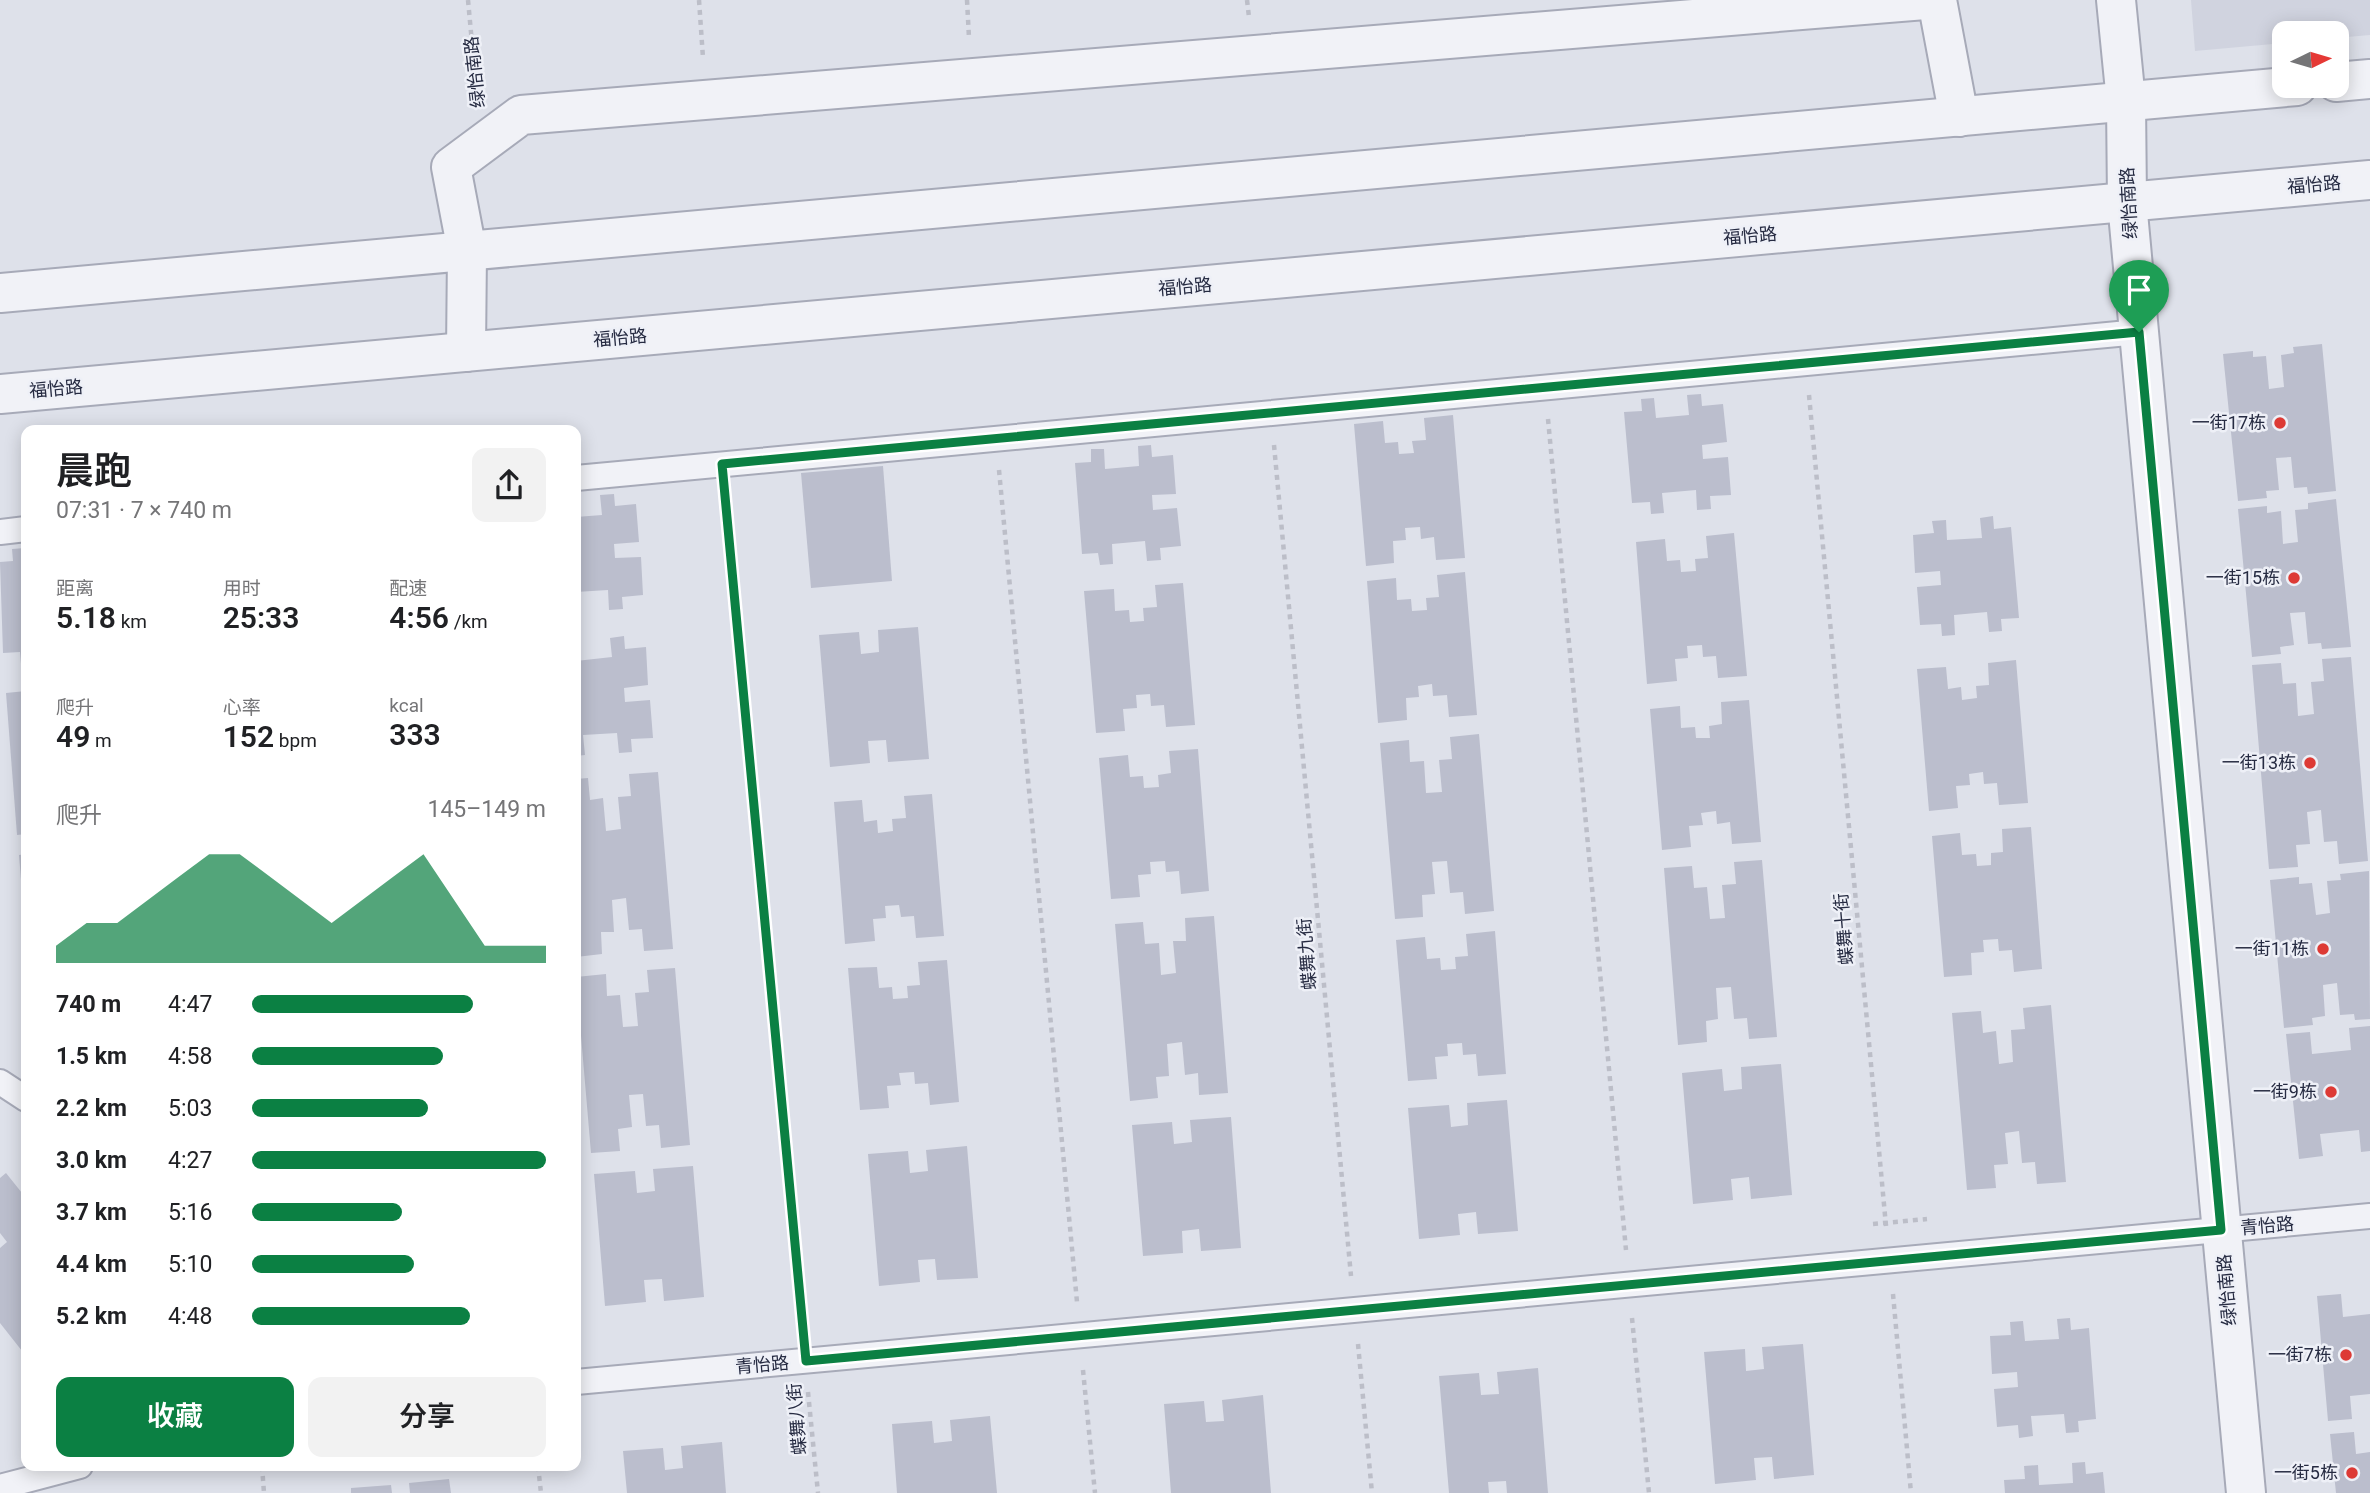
<!DOCTYPE html>
<html lang="zh">
<head>
<meta charset="utf-8">
<style>
  body { margin:0; font-family:Roboto,"Noto Sans SC",sans-serif; background:#f2f2f2; color:#202124; height:100vh; display:flex; flex-direction:column; font-size:26px; white-space:nowrap }
  * { box-sizing:border-box; margin:0 }
  p { font-size:23px; color:#757577 }
  .icon { flex:none; width:38px; height:38px; fill:none; stroke:currentColor; stroke-width:2; stroke-linecap:round; stroke-linejoin:round }
  .map { position:relative; flex:1; overflow:hidden }
  .side { position:absolute; left:21px; top:425px; width:560px; height:1046px; display:flex; flex-direction:column; background:#fff; border-radius:14px; box-shadow:0 4px 18px #0003 }
  .side>* { flex:none }
  .needle { width:46px; rotate:85deg }
  .controls { position:absolute; left:2272px; top:21px; display:grid; gap:14px }
  .controls a { display:grid; place-items:center; width:77px; height:77px; border-radius:14px; background:#fff; box-shadow:0 4px 18px #0003; font-size:35px }
  .pin { position:absolute; display:grid; place-items:center; width:60px; height:60px; color:#fff; margin:-72px -30px; border-radius:50% 50% 50% 0; rotate:-45deg; box-shadow:0 0 7px #0007 }
  .pin .icon { rotate:45deg }
  .round { display:grid; place-items:center; flex:none; width:74px; height:74px; border-radius:14px; background:#f2f2f2 }
  .overview { display:flex; align-items:center; justify-content:space-between; height:119px; padding:0 35px }
  h1 { font-size:38px; font-weight:600; line-height:52px }
  .figures { display:grid; grid-template-columns:repeat(3,1fr); gap:10px; height:119px; padding:7px 35px }
  .figures div { display:grid; align-content:center }
  .figures b { font-size:30px; font-weight:600 }
  .figures small { font-size:19px; font-weight:400 }
  .figures p { font-size:19px }
  .chart { height:196px; padding:14px 35px }
  .chart p { display:flex; justify-content:space-between }
  .chart svg { width:100%; height:126px; margin-top:7px; fill:#0b8043; opacity:.7 }
  .cta { display:flex; gap:14px; margin-top:auto; padding:14px 35px }
  .cta a { flex:1; height:80px; border-radius:14px; background:#0b8043; color:#fff; font-size:28px; font-weight:600; line-height:80px; text-align:center }
  .cta a+a { background:#f2f2f2; color:#202124 }
  ul { padding:0 35px; list-style:none; font-size:23px }
  li { display:grid; grid-template-columns:112px 84px 1fr; align-items:center; height:52px }
  li i { height:18px; border-radius:9px; background:#0b8043 }
  .map>svg:first-child { display:block }
  .built { fill:#d0d3df }
  .building { fill:#bbbecd }
  .lines { fill:none; stroke-linecap:round; stroke-linejoin:round }
  .service-casing { stroke:#a7aab8; stroke-width:28 }
  .minor-casing { stroke:#a7aab8; stroke-width:42 }
  .path { stroke:#bcbec8; stroke-width:4.5; stroke-dasharray:5 5; stroke-linecap:butt }
  .service { stroke:#f1f2f7; stroke-width:24 }
  .minor { stroke:#f1f2f7; stroke-width:38 }
  .route-casing { stroke:#fff; stroke-width:14 }
  .route { stroke:#0b8043; stroke-width:9 }
  .poi-dot { fill:#dd3a35; stroke:#eef0f7; stroke-width:2.5 }
  .labels { text-anchor:middle; stroke-width:5; stroke-linejoin:round; paint-order:stroke }
  .street-label { font-size:18px; fill:#262b42; stroke:#eef0f7 }
  .poi-label { font-size:18px; fill:#262b42; stroke:#eef0f7; text-anchor:end }
</style>
</head>
<body>
<div class="map">
<svg width="2370" height="1493" viewBox="0 0 2370 1493">
  <rect width="100%" height="100%" fill="#dee1ea"/>
  <!-- built -->
  <polygon class="built" points="2191,0 2370,0 2370,35 2336,38 2336,33 2284,33 2284,43 2195,51"/>
  <!-- building -->
  <g class="building">
    <polygon points="2322,344 2336,491 2308,494 2307,487 2294,488 2291,457 2276,458 2279,490 2266,491 2267,498 2238,501 2223,354 2253,351 2253,357 2266,356 2269,389 2284,387 2281,355 2294,353 2293,347"/>
    <polygon points="1701,394 1702,406 1723,404 1727,442 1702,445 1703,459 1728,457 1731,495 1710,496 1711,509 1697,510 1696,490 1662,493 1664,513 1651,514 1650,502 1632,503 1624,412 1642,411 1641,399 1654,398 1656,418 1689,415 1687,395"/>
    <polygon points="1453,415 1465,558 1436,560 1434,537 1421,539 1420,527 1405,528 1406,540 1393,541 1394,563 1366,566 1354,424 1383,421 1385,443 1398,442 1399,454 1414,453 1412,441 1426,440 1424,418"/>
    <polygon points="1151,445 1152,457 1173,455 1176,494 1152,495 1153,510 1177,508 1181,546 1160,548 1161,560 1147,561 1145,541 1112,544 1113,564 1100,565 1098,553 1082,554 1075,463 1091,462 1091,449 1104,449 1105,469 1139,466 1138,446"/>
    <polygon points="883,466 892,581 811,588 801,473"/>
    <polygon points="614,494 615,506 636,504 639,542 614,544 615,558 641,557 643,595 622,597 623,609 609,610 608,590 576,592 576,517 602,515 600,495"/>
    <polygon points="2336,499 2351,647 2322,649 2321,643 2308,644 2305,612 2290,613 2294,645 2280,647 2281,654 2252,657 2238,509 2267,506 2267,513 2281,511 2283,544 2298,542 2295,510 2308,509 2308,503"/>
    <polygon points="1993,516 1994,529 2011,527 2019,618 2001,619 2002,631 1989,632 1987,612 1954,615 1955,635 1942,636 1941,624 1920,625 1917,587 1941,585 1940,571 1915,573 1913,535 1934,533 1932,521 1946,520 1947,540 1982,538 1980,518"/>
    <polygon points="1734,533 1747,676 1718,678 1716,656 1703,657 1702,645 1687,646 1688,658 1675,659 1677,681 1647,684 1636,542 1665,539 1667,561 1680,560 1681,572 1696,571 1695,559 1708,558 1706,536"/>
    <polygon points="25,548 26,663 21,664 20,652 3,653 0,562 13,561 12,549"/>
    <polygon points="1465,572 1477,715 1449,717 1447,695 1433,696 1432,684 1418,686 1419,697 1406,698 1407,720 1378,723 1367,581 1396,578 1397,600 1411,599 1412,611 1427,610 1426,598 1439,597 1437,575"/>
    <polygon points="1183,583 1195,725 1166,727 1164,705 1151,706 1150,694 1136,695 1137,708 1123,709 1125,731 1096,733 1084,591 1114,589 1115,611 1129,610 1130,622 1144,621 1143,608 1157,607 1155,585"/>
    <polygon points="918,627 929,759 888,762 886,740 868,741 870,763 830,767 819,635 859,632 861,654 879,652 878,630"/>
    <polygon points="624,636 625,649 646,647 648,685 624,688 625,702 650,700 653,738 631,739 632,752 619,753 617,733 583,735 585,755 576,756 576,661 612,657 610,638"/>
    <polygon points="2351,657 2368,861 2339,864 2337,841 2324,842 2321,810 2307,812 2310,844 2296,845 2298,867 2269,869 2252,665 2281,663 2283,684 2296,683 2298,716 2314,714 2311,682 2324,681 2322,659"/>
    <polygon points="2016,660 2028,803 1999,805 1997,783 1984,784 1983,772 1969,774 1970,785 1956,786 1958,808 1929,811 1917,669 1946,667 1948,689 1961,687 1962,700 1977,698 1976,686 1989,685 1988,663"/>
    <polygon points="26,691 26,834 17,835 6,693"/>
    <polygon points="1749,700 1761,842 1732,844 1730,822 1717,824 1716,811 1701,813 1703,825 1689,826 1691,847 1662,850 1650,709 1680,706 1681,728 1695,727 1696,738 1710,738 1709,726 1722,724 1721,702"/>
    <polygon points="1479,734 1494,911 1465,914 1463,892 1450,893 1447,861 1432,862 1435,894 1422,895 1423,917 1395,919 1380,743 1409,740 1410,762 1424,761 1426,793 1442,792 1439,760 1452,759 1450,737"/>
    <polygon points="1198,749 1209,891 1181,894 1179,871 1166,872 1165,861 1150,862 1151,874 1138,875 1140,897 1111,899 1099,758 1128,755 1130,777 1143,776 1144,788 1159,787 1158,775 1171,773 1169,751"/>
    <polygon points="658,772 673,949 644,951 642,929 629,930 626,898 612,900 614,932 601,932 602,954 576,957 576,779 588,778 590,800 603,798 606,831 621,829 618,797 631,796 629,774"/>
    <polygon points="932,794 944,936 916,938 914,916 901,917 899,905 885,906 886,918 873,919 875,941 845,944 834,802 862,800 864,822 877,820 878,833 893,831 892,819 906,818 904,796"/>
    <polygon points="2031,827 2042,969 2014,972 2012,950 1999,951 1998,939 1983,940 1984,952 1971,953 1972,975 1944,977 1932,836 1960,833 1962,855 1976,854 1977,866 1991,865 1991,853 2003,852 2002,829"/>
    <polygon points="26,854 26,917 24,917 19,855"/>
    <polygon points="1762,860 1777,1037 1749,1039 1747,1018 1734,1019 1731,987 1716,988 1718,1019 1706,1021 1707,1042 1678,1045 1664,868 1692,866 1694,888 1707,887 1710,919 1725,918 1722,885 1736,884 1734,862"/>
    <polygon points="2369,871 2370,1019 2355,1020 2354,1014 2340,1015 2337,983 2323,985 2325,1016 2312,1018 2313,1025 2284,1028 2270,880 2299,877 2299,884 2312,883 2316,915 2330,913 2327,881 2341,880 2340,874"/>
    <polygon points="1214,916 1228,1093 1199,1095 1198,1073 1185,1075 1182,1042 1167,1044 1169,1076 1156,1077 1158,1098 1130,1101 1115,924 1143,922 1145,944 1159,943 1161,975 1176,973 1173,941 1186,941 1185,918"/>
    <polygon points="1495,931 1506,1074 1478,1076 1476,1054 1463,1055 1462,1043 1447,1044 1448,1056 1435,1057 1437,1079 1408,1081 1396,940 1425,937 1427,959 1440,958 1441,970 1456,969 1455,957 1468,956 1466,934"/>
    <polygon points="947,960 959,1102 930,1105 928,1083 915,1084 914,1072 899,1073 901,1085 887,1086 889,1108 860,1110 848,968 877,967 879,988 892,987 893,999 908,998 907,986 920,985 918,962"/>
    <polygon points="675,968 690,1145 661,1148 659,1125 646,1126 643,1094 629,1095 632,1127 618,1129 620,1151 591,1153 576,977 606,974 607,996 620,995 623,1027 638,1026 635,993 649,992 647,970"/>
    <polygon points="2051,1005 2066,1182 2037,1184 2035,1162 2022,1163 2019,1131 2005,1133 2008,1164 1994,1165 1996,1188 1967,1190 1952,1013 1981,1011 1983,1033 1996,1031 1999,1064 2013,1062 2011,1030 2025,1029 2023,1008"/>
    <polygon points="2370,1026 2370,1151 2361,1152 2359,1130 2320,1134 2323,1156 2299,1159 2286,1034 2310,1032 2312,1054 2351,1050 2349,1028"/>
    <polygon points="1781,1064 1792,1195 1751,1199 1749,1177 1731,1179 1733,1200 1693,1204 1682,1073 1722,1069 1724,1091 1742,1089 1741,1067"/>
    <polygon points="1507,1100 1518,1231 1478,1234 1476,1212 1458,1214 1460,1235 1419,1239 1408,1108 1449,1105 1451,1127 1468,1125 1467,1103"/>
    <polygon points="1231,1117 1241,1248 1201,1251 1199,1229 1182,1231 1183,1253 1143,1256 1132,1125 1172,1122 1174,1144 1192,1142 1190,1120"/>
    <polygon points="967,1146 978,1278 937,1280 935,1259 918,1260 920,1282 879,1286 868,1154 908,1151 910,1173 928,1171 926,1150"/>
    <polygon points="693,1166 704,1297 664,1301 662,1279 644,1280 646,1302 605,1306 594,1174 635,1171 637,1193 655,1191 653,1169"/>
    <polygon points="6,1173 26,1198 26,1356 0,1323 0,1248 7,1242 0,1233 0,1178"/>
    <polygon points="2341,1294 2343,1317 2370,1314 2370,1394 2350,1396 2352,1419 2328,1421 2317,1296"/>
    <polygon points="2070,1318 2071,1330 2089,1328 2096,1419 2078,1421 2079,1432 2066,1433 2064,1414 2031,1416 2033,1436 2019,1438 2018,1425 1997,1427 1994,1389 2018,1387 2017,1372 1992,1374 1990,1336 2011,1335 2010,1322 2023,1321 2025,1341 2059,1339 2057,1319"/>
    <polygon points="1803,1344 1814,1475 1774,1479 1772,1457 1754,1458 1756,1480 1715,1484 1704,1352 1745,1349 1746,1371 1764,1369 1762,1347"/>
    <polygon points="1538,1368 1548,1493 1507,1493 1506,1481 1488,1482 1489,1493 1449,1493 1439,1376 1479,1373 1481,1395 1499,1394 1497,1372"/>
    <polygon points="1263,1395 1271,1493 1171,1493 1164,1404 1204,1401 1206,1422 1224,1421 1222,1400"/>
    <polygon points="990,1416 997,1493 897,1493 892,1424 932,1421 934,1443 952,1441 950,1420"/>
    <polygon points="2354,1432 2356,1454 2370,1452 2370,1493 2336,1493 2330,1434"/>
    <polygon points="722,1442 726,1493 627,1493 623,1451 663,1448 665,1470 683,1468 681,1446"/>
    <polygon points="2085,1462 2086,1474 2103,1472 2105,1493 2005,1493 2004,1480 2025,1479 2024,1466 2038,1465 2039,1485 2073,1483 2072,1463"/>
    <polygon points="449,1479 451,1493 410,1493 409,1483"/>
    <polygon points="391,1485 392,1493 351,1493 351,1488"/>
  </g>
  <g class="lines">
    <defs>
      <g id="service">
        <polyline points="576,478 2139,332"/>
        <polyline points="0,532 26,529"/>
        <polyline points="0,1082 26,1099"/>
        <polyline points="576,1382 2370,1216"/>
        <polyline points="0,1487 80,1466"/>
      </g>
      <g id="minor">
        <polyline points="1937,0 1959,117"/>
        <polyline points="2116,0 2126,101 2127,202 2246,1493"/>
        <polyline points="2336,82 2370,79"/>
        <polyline points="0,293 2297,86"/>
        <polyline points="466,352 467,251 451,167 521,115 1925,0"/>
        <polyline points="0,394 2370,180"/>
      </g>
    </defs>
    <!-- service casing -->
    <use href="#service" class="service-casing"/>
    <!-- minor casing -->
    <use href="#minor" class="minor-casing"/>
    <!-- path -->
    <g class="path">
      <polyline points="468,0 477,97"/>
      <polyline points="699,0 703,58"/>
      <polyline points="967,0 969,38"/>
      <polyline points="1247,0 1249,17"/>
      <polyline points="1809,395 1886,1226"/>
      <polyline points="1548,419 1626,1250"/>
      <polyline points="1274,445 1351,1276"/>
      <polyline points="999,470 1077,1302"/>
      <polyline points="725,496 802,1328"/>
      <polyline points="1873,1224 1927,1219"/>
      <polyline points="1893,1294 1911,1493"/>
      <polyline points="1632,1318 1649,1493"/>
      <polyline points="1358,1344 1372,1493"/>
      <polyline points="1083,1370 1095,1493"/>
      <polyline points="808,1392 818,1493"/>
      <polyline points="262,1466 264,1493"/>
      <polyline points="538,1466 541,1493"/>
    </g>
    <!-- service -->
    <use href="#service" class="service"/>
    <!-- minor -->
    <use href="#minor" class="minor"/>
  </g>
  <g class="lines">
    <defs>
      <polygon id="route" points="2139,332 2221,1230 806,1361 722,464"/>
    </defs>
    <!-- route casing -->
    <use href="#route" class="route-casing"/>
    <!-- route -->
    <use href="#route" class="route"/>
  </g>
  <!-- markers -->
  <g class="poi-dot">
    <circle cx="2280" cy="423" r="7"/>
    <circle cx="2294" cy="578" r="7"/>
    <circle cx="2310" cy="763" r="7"/>
    <circle cx="2323" cy="949" r="7"/>
    <circle cx="2331" cy="1092" r="7"/>
    <circle cx="2346" cy="1355" r="7"/>
    <circle cx="2352" cy="1473" r="7"/>
  </g>
  <g class="labels">
    <!-- street labels -->
    <g class="street-label">
      <text transform="translate(475 72) rotate(-96)" y="6">绿怡南路</text>
      <text transform="translate(2314 185) rotate(-5)" y="6">福怡路</text>
      <text transform="translate(2129 203) rotate(-93)" y="6">绿怡南路</text>
      <text transform="translate(1750 236) rotate(-5)" y="6">福怡路</text>
      <text transform="translate(1185 287) rotate(-5)" y="6">福怡路</text>
      <text transform="translate(620 338) rotate(-5)" y="6">福怡路</text>
      <text transform="translate(56 389) rotate(-5)" y="6">福怡路</text>
      <text transform="translate(1844 929) rotate(-95)" y="6">蝶舞十街</text>
      <text transform="translate(1307 954) rotate(-95)" y="6">蝶舞九街</text>
      <text transform="translate(2267 1226) rotate(-5)" y="6">青怡路</text>
      <text transform="translate(2227 1290) rotate(-95)" y="6">绿怡南路</text>
      <text transform="translate(762 1365) rotate(-5)" y="6">青怡路</text>
      <text transform="translate(797 1419) rotate(-95)" y="6">蝶舞八街</text>
    </g>
    <!-- poi labels -->
    <g class="poi-label">
      <text x="2266" y="429">一街17栋</text>
      <text x="2280" y="584">一街15栋</text>
      <text x="2296" y="769">一街13栋</text>
      <text x="2309" y="955">一街11栋</text>
      <text x="2317" y="1098">一街9栋</text>
      <text x="2332" y="1361">一街7栋</text>
      <text x="2338" y="1479">一街5栋</text>
    </g>
  </g>
</svg>
<div class="controls">
<a><svg class="needle" viewBox="-14 -14 28 28"><path d="M0-13l5 13h-10z" fill="#e53935"/><path d="M0 13l5-13h-10z" fill="#757577"/></svg></a>
</div>
<div class="pin" style="left:2139px;top:332px;background:#1e9e55"><svg class="icon" aria-label="arrive" viewBox="0 0 24 24"><path d="M6 21V4h12l-3 4 3 4H6"/></svg></div>
<section class="side">
<div class="overview"><div><h1>晨跑</h1><p>07:31 · 7 × 740 m</p></div><a class="round"><svg class="icon" aria-label="share" viewBox="0 0 24 24"><path d="M12 15V3M7 8l5-5 5 5M5 13v7h14v-7"/></svg></a></div>
<div class="figures">
<div><p>距离</p><b>5.18<small> km</small></b></div>
<div><p>用时</p><b>25:33</b></div>
<div><p>配速</p><b>4:56<small> /km</small></b></div>
</div>
<div class="figures">
<div><p>爬升</p><b>49<small> m</small></b></div>
<div><p>心率</p><b>152<small> bpm</small></b></div>
<div><p>kcal</p><b>333</b></div>
</div>
<div class="chart"><p><span>爬升</span>145–149 m</p>
<svg viewBox="0 0 160 44" preserveAspectRatio="none"><path d="M0 44V38L10 30L20 30L30 22L40 14L50 6L60 6L70 14L80 22L90 30L100 22L110 14L120 6L130 22L140 38L150 38L160 38V44z"/></svg>
</div>
<ul>
<li><b>740 m</b>4:47<i style="width:75%"></i></li>
<li><b>1.5 km</b>4:58<i style="width:65%"></i></li>
<li><b>2.2 km</b>5:03<i style="width:60%"></i></li>
<li><b>3.0 km</b>4:27<i style="width:100%"></i></li>
<li><b>3.7 km</b>5:16<i style="width:51%"></i></li>
<li><b>4.4 km</b>5:10<i style="width:55%"></i></li>
<li><b>5.2 km</b>4:48<i style="width:74%"></i></li>
</ul>
<div class="cta"><a>收藏</a><a>分享</a></div>
</section>
</div>
</body>
</html>
